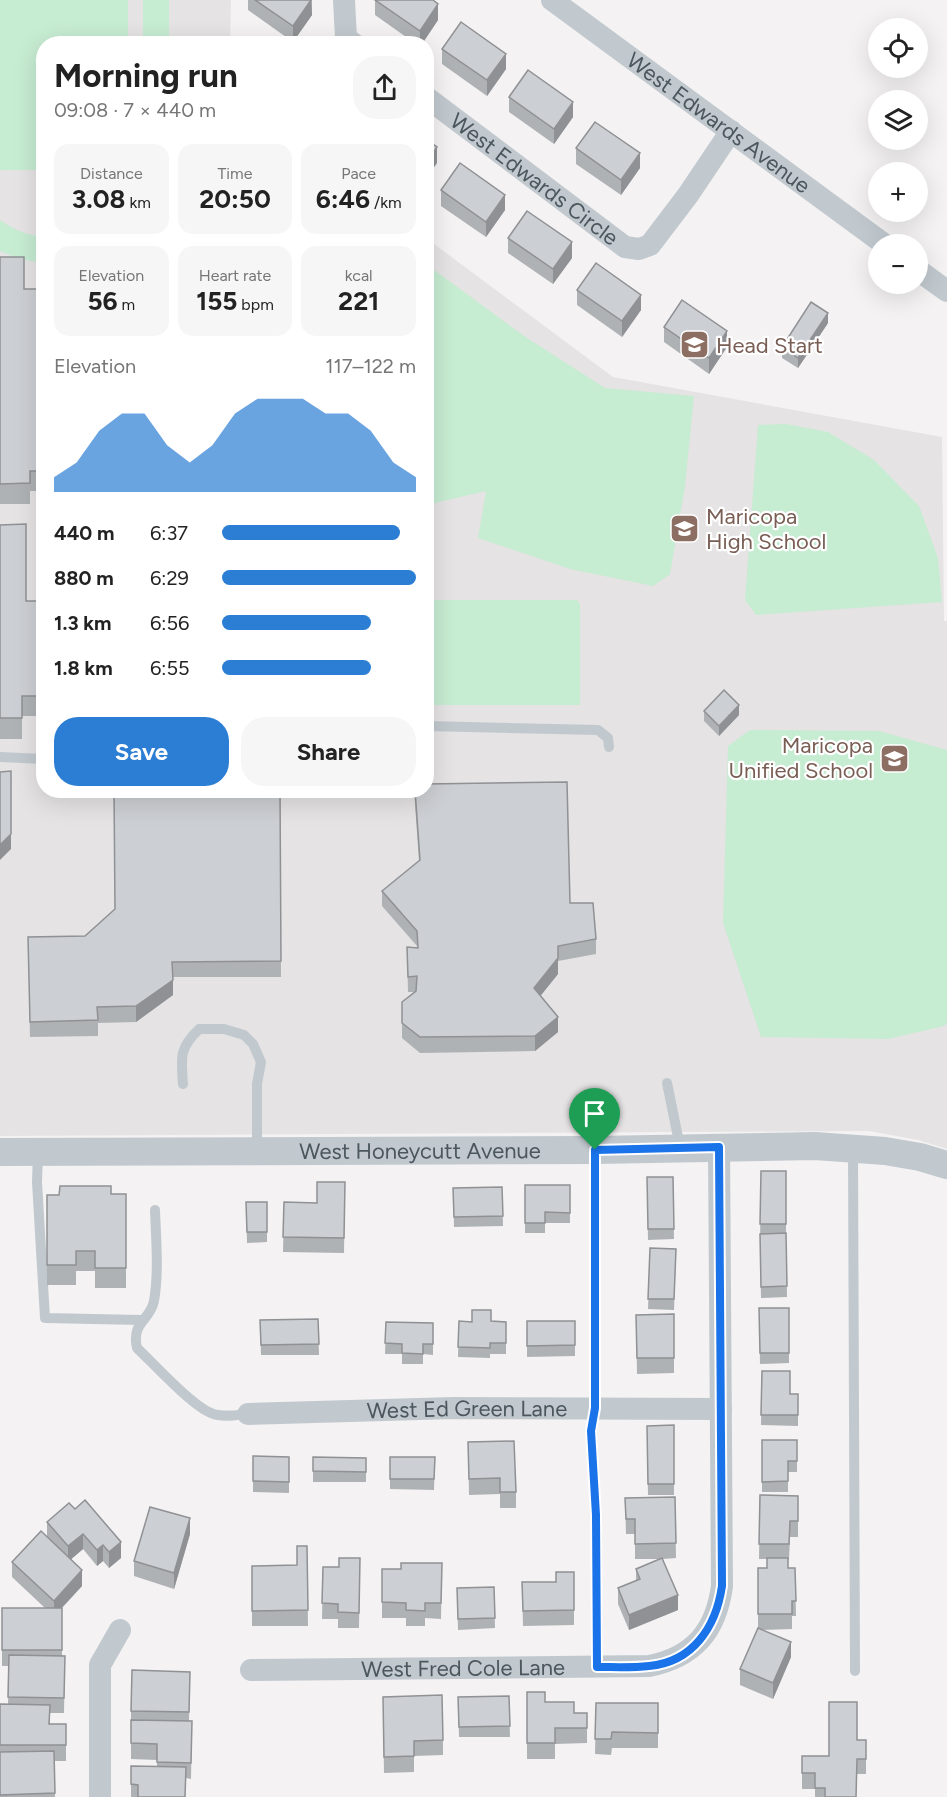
<!DOCTYPE html>
<html lang="en">
<head>
<meta charset="utf-8">
<style>
  body { margin:0; font-family:Figtree,sans-serif; background:#f6f6f6; color:#222; height:100vh; display:flex; flex-direction:column; font-size:22px; white-space:nowrap }
  * { box-sizing:border-box; margin:0 }
  p { font-size:20px; color:#767676 }
  .icon { flex:none; width:33px; height:33px; fill:none; stroke:currentColor; stroke-width:2; stroke-linecap:round; stroke-linejoin:round }
  .map { position:relative; flex:1; overflow:hidden }
  .sheet { position:absolute; left:36px; top:36px; width:398px; height:762px; display:flex; flex-direction:column; background:#fff; border-radius:24px; box-shadow:0 6px 24px #0002 }
  .sheet>* { flex:none }
  .buttons { position:absolute; left:868px; top:18px; display:grid; gap:12px }
  .buttons a { display:grid; place-items:center; width:60px; height:60px; border-radius:50%; background:#fff; box-shadow:0 6px 24px #0002; font-size:30px }
  .pin { position:absolute; display:grid; place-items:center; width:51px; height:51px; color:#fff; margin:-62px -26px; border-radius:50% 50% 50% 0; rotate:-45deg; box-shadow:0 0 6px #0007 }
  .pin .icon { rotate:45deg }
  .round { display:grid; place-items:center; flex:none; width:63px; height:63px; border-radius:24px; background:#f6f6f6 }
  .headline { display:flex; align-items:center; justify-content:space-between; height:102px; padding:0 18px }
  h1 { font-size:33px; font-weight:700; line-height:45px }
  .stats { display:grid; grid-template-columns:repeat(3,1fr); gap:9px; height:102px; padding:6px 18px }
  .stats div { display:grid; align-content:center; border-radius:15px; background:#f6f6f6; text-align:center }
  .stats b { font-size:26px; font-weight:700 }
  .stats small { font-size:16px; font-weight:400 }
  .stats p { font-size:16px }
  .chart { height:168px; padding:12px 18px }
  .chart p { display:flex; justify-content:space-between }
  .chart svg { width:100%; height:108px; margin-top:6px; fill:#2c7ed4; opacity:.7 }
  .cta { display:flex; gap:12px; margin-top:auto; padding:12px 18px }
  .cta a { flex:1; height:69px; border-radius:24px; background:#2c7ed4; color:#fff; font-size:24px; font-weight:700; line-height:69px; text-align:center }
  .cta a+a { background:#f6f6f6; color:#222 }
  ul { padding:0 18px; list-style:none; font-size:20px }
  li { display:grid; grid-template-columns:96px 72px 1fr; align-items:center; height:45px }
  li i { height:15px; border-radius:8px; background:#2c7ed4 }
  .map>svg:first-child { display:block }
  .education { fill:#e5e3e3 }
  .green { fill:#c6ecd2 }
  .lines { fill:none; stroke-linecap:round; stroke-linejoin:round }
  .service { stroke:#c1c9cf; stroke-width:10 }
  .minor { stroke:#c1c9cf; stroke-width:22 }
  .tertiary { stroke:#c1c9cf; stroke-width:28 }
  .wall { fill:#afb2b5 }
  .shaded-wall { fill:#8f9194 }
  .building { fill:#cccfd3; stroke:#8f9194; stroke-width:1.5 }
  .route-casing { stroke:#fff; stroke-width:12 }
  .route { stroke:#1a73e8; stroke-width:8 }
  .labels { text-anchor:middle; stroke-width:4.5; stroke-linejoin:round; paint-order:stroke }
  .street-label { font-size:22px; fill:#4b565d; stroke:#fff }
  .education-label { font-size:22px; fill:#785e54; stroke:#fff; text-anchor:start }
</style>
</head>
<body>
<div class="map">
<svg width="947" height="1797" viewBox="0 0 947 1797">
  <rect width="100%" height="100%" fill="#f4f2f2"/>
  <!-- education -->
  <polygon class="education" points="0,0 231,0 230,43 44,44 44,790 426,790 426,238 613,377 942,437 944,621 947,621 947,1149 918,1140 869,1131 0,1136"/>
  <!-- green -->
  <g class="green">
    <polygon points="0,0 128,0 128,43 44,44 43,170 0,170"/>
    <rect x="143" y="0" width="26" height="43"/>
    <path d="M0 220C14 230 27 235 43 237V263L19 259 0 251Z"/>
    <polygon points="426,264 524,336 605,388 694,396 685,486 670,574 653,586 570,569 478,538 486,491 426,505"/>
    <polygon points="786,424 828,432 874,460 919,506 938,558 942,602 756,615 745,600 758,425"/>
    <polygon points="426,596 432,600 577,600 580,604 580,705 433,705 429,700 426,700"/>
    <polygon points="750,730 879,731 947,750 947,1023 944,1026 888,1039 761,1037 723,923 728,746"/>
  </g>
  <g class="lines">
    <!-- service -->
    <g class="service">
      <polyline points="426,726 598,730 608,738 609,747"/>
      <polyline points="0,757 44,759"/>
      <polyline points="667,1083 680,1147"/>
      <path d="M183 1084C181 1058 179 1048 199 1029H224L244 1035 253 1044 261 1062 257 1084V1149"/>
      <polyline points="853,1148 855,1671"/>
      <polyline points="595,1150 595,1408 591,1431 596,1515 598,1667"/>
      <polyline points="38,1152 37,1182 45,1318 142,1320"/>
      <path d="M155 1210C156 1239 159 1272 154 1301 150 1321 131 1322 137 1348 154 1364 191 1405 211 1413 222 1418 237 1415 248 1414"/>
    </g>
    <!-- minor -->
    <g class="minor">
      <polyline points="344,0 346,38 354,44"/>
      <path id="s1" d="M552 0 884 244"/>
      <path id="s2" d="M426 97 625 247 639 249 650 245 688 195 731 131"/>
      <polyline points="918,270 947,291"/>
      <path id="s3" d="M248 1414 454 1408 721 1409"/>
      <path id="s4" d="M251 1670 649 1666C694 1657 716 1631 722 1586L719 1147"/>
      <polyline points="100,1797 100,1665 120,1630"/>
    </g>
    <!-- tertiary -->
    <path class="tertiary" id="s5" d="M0 1152 595 1150 815 1146 885 1151 920 1157 947 1165"/>
  </g>
  <!-- wall -->
  <g class="wall">
    <polygon points="248,0 312,0 312,15 293,42 248,10"/>
    <polygon points="375,0 438,20 422,44 416,44 375,15"/>
    <polygon points="442,49 506,69 487,96 442,64"/>
    <polygon points="509,97 573,117 554,144 509,112"/>
    <polygon points="576,148 640,168 621,195 576,164"/>
    <polygon points="441,190 505,210 486,237 441,206"/>
    <polygon points="508,238 572,258 553,284 508,253"/>
    <polygon points="0,257 24,289 44,289 44,491 30,491 30,504 0,504"/>
    <polygon points="577,290 641,310 622,337 577,305"/>
    <polygon points="828,323 798,368 782,358 782,347"/>
    <polygon points="664,327 727,347 709,374 664,342"/>
    <polygon points="0,525 26,601 44,601 44,716 22,716 22,739 0,739"/>
    <polygon points="704,711 739,715 719,736 704,721"/>
    <polygon points="280,790 281,977 172,977 173,995 136,1022 98,1023 98,1036 30,1037 28,937 85,936"/>
    <polygon points="414,790 426,790 570,903 596,939 596,954 558,961 558,974 540,996 558,1032 535,1051 420,1053 402,1038 402,1002 414,992 408,992 407,947 417,948 417,946 382,906 382,891 419,861"/>
    <polygon points="761,1171 786,1171 786,1233 787,1297 761,1298 760,1244"/>
    <polygon points="647,1177 673,1177 674,1239 648,1240"/>
    <polygon points="345,1182 344,1253 283,1252 284,1202 317,1203"/>
    <polygon points="525,1185 570,1185 570,1223 545,1223 545,1233 525,1233"/>
    <polygon points="502,1187 503,1226 454,1227 453,1188"/>
    <polygon points="126,1194 126,1288 95,1288 95,1271 76,1271 76,1285 47,1285 47,1195"/>
    <polygon points="246,1202 267,1202 267,1242 247,1243"/>
    <polygon points="650,1248 676,1249 674,1310 648,1309"/>
    <polygon points="759,1308 789,1308 789,1363 760,1364"/>
    <polygon points="674,1314 674,1373 637,1374 636,1315"/>
    <polygon points="318,1319 319,1355 261,1355 260,1320"/>
    <polygon points="459,1321 506,1322 506,1354 490,1354 490,1358 458,1357"/>
    <polygon points="527,1321 575,1321 575,1356 527,1357"/>
    <polygon points="386,1322 433,1323 433,1355 423,1354 423,1364 402,1364 402,1354 385,1354"/>
    <polygon points="762,1371 790,1394 798,1394 798,1426 761,1425"/>
    <polygon points="674,1425 674,1495 648,1495 647,1426"/>
    <polygon points="762,1440 797,1440 797,1472 788,1472 788,1492 762,1492"/>
    <polygon points="468,1442 516,1492 516,1508 500,1508 500,1494 469,1495"/>
    <polygon points="253,1456 289,1457 289,1493 253,1492"/>
    <polygon points="313,1457 366,1458 366,1482 313,1482"/>
    <polygon points="390,1457 435,1457 434,1490 390,1489"/>
    <polygon points="760,1495 798,1496 798,1537 790,1537 789,1560 788,1560 788,1568 795,1568 796,1616 792,1616 792,1629 762,1630 791,1657 773,1699 740,1685 740,1669 758,1628 758,1568 767,1568 767,1559 759,1559"/>
    <polygon points="675,1497 676,1558 663,1559 678,1610 629,1630 618,1604 618,1588 636,1581 636,1569 660,1559 635,1559 635,1534 626,1534 625,1498"/>
    <polygon points="75,1509 121,1558 109,1568 103,1561 97,1566 83,1549 71,1559 82,1586 62,1608 62,1656 65,1656 64,1713 50,1713 50,1724 66,1724 66,1761 55,1761 55,1797 0,1797 0,1704 8,1704 9,1666 2,1666 2,1608 45,1608 12,1577 12,1562 47,1537 47,1522"/>
    <polygon points="190,1534 174,1589 134,1576 134,1561"/>
    <polygon points="307,1546 308,1626 252,1626 252,1566 297,1565"/>
    <polygon points="360,1558 359,1628 338,1628 338,1619 322,1619 323,1567 339,1567"/>
    <polygon points="442,1563 441,1619 425,1618 425,1626 406,1626 406,1618 382,1618 382,1569 401,1569"/>
    <polygon points="574,1572 574,1625 523,1626 522,1582 556,1582"/>
    <polygon points="494,1587 495,1628 458,1630 457,1588"/>
    <polygon points="190,1672 189,1721 192,1721 191,1779 186,1778 185,1797 131,1797 131,1766 157,1766 157,1760 131,1759 131,1711"/>
    <polygon points="527,1692 545,1702 574,1713 587,1713 587,1743 555,1744 555,1759 527,1759"/>
    <polygon points="509,1696 510,1737 459,1737 458,1697"/>
    <polygon points="596,1703 658,1703 658,1748 612,1748 611,1755 595,1754"/>
    <polygon points="383,1712 443,1740 443,1755 414,1756 414,1772 384,1773"/>
    <polygon points="857,1740 866,1740 866,1774 857,1774 856,1797 815,1797 815,1789 802,1789 802,1756 829,1756"/>
  </g>
  <!-- shaded-wall -->
  <g class="shaded-wall">
    <polygon points="311,0 312,15 293,42 293,26"/>
    <polygon points="438,4 438,20 422,44 420,44 420,31"/>
    <polygon points="506,54 506,69 487,96 487,80"/>
    <polygon points="573,102 573,117 554,144 554,129"/>
    <polygon points="437,147 437,163 426,179 426,164"/>
    <polygon points="640,153 640,168 621,195 621,180"/>
    <polygon points="505,195 505,210 486,237 486,222"/>
    <polygon points="572,242 572,258 553,284 553,269"/>
    <polygon points="641,295 641,310 622,337 622,321"/>
    <polygon points="828,313 828,323 798,368 798,358"/>
    <polygon points="727,331 727,347 709,374 709,358"/>
    <polygon points="739,705 739,715 719,736 719,726"/>
    <polygon points="11,834 11,849 0,860 0,845"/>
    <polygon points="558,958 558,974 534,1004 534,988"/>
    <polygon points="173,980 173,995 136,1022 136,1006"/>
    <polygon points="558,1017 558,1032 535,1051 535,1036"/>
    <polygon points="190,1518 190,1534 174,1589 174,1573"/>
    <polygon points="83,1534 83,1549 68,1562 68,1546"/>
    <polygon points="121,1542 121,1558 109,1568 109,1552"/>
    <polygon points="103,1545 103,1561 97,1566 97,1550"/>
    <polygon points="82,1570 82,1586 54,1616 54,1601"/>
    <polygon points="678,1595 678,1610 629,1630 629,1615"/>
    <polygon points="791,1642 791,1657 773,1699 773,1683"/>
  </g>
  <!-- building -->
  <g class="building">
    <polygon points="255,0 311,0 293,26"/>
    <polygon points="375,0 433,0 438,4 420,31"/>
    <polygon points="461,22 506,54 487,80 442,49"/>
    <polygon points="528,70 573,102 554,129 509,97"/>
    <polygon points="595,122 640,153 621,180 576,148"/>
    <polygon points="426,139 437,147 426,164"/>
    <polygon points="460,163 505,195 486,222 441,190"/>
    <polygon points="527,211 572,242 553,269 508,238"/>
    <polygon points="0,257 24,257 24,289 44,289 44,471 30,471 30,483 0,484"/>
    <polygon points="596,263 641,295 622,321 577,290"/>
    <polygon points="682,300 727,331 709,358 664,327"/>
    <polygon points="811,302 828,313 798,358 782,347"/>
    <polygon points="26,524 26,601 44,601 44,696 22,696 22,718 0,718 0,525"/>
    <polygon points="724,690 739,705 719,726 704,711"/>
    <polygon points="11,771 11,834 0,845 0,772"/>
    <polygon points="567,782 570,903 593,903 596,939 558,946 558,958 534,988 558,1017 535,1036 420,1037 402,1023 402,1002 416,991 417,976 408,977 407,947 418,948 417,931 382,891 420,860 415,790 426,790 426,784"/>
    <polygon points="114,790 280,790 281,961 172,962 173,980 136,1006 97,1007 98,1020 30,1022 28,937 85,936 115,909"/>
    <polygon points="761,1171 786,1171 786,1224 760,1224"/>
    <polygon points="647,1177 673,1177 674,1229 648,1229"/>
    <polygon points="317,1182 345,1182 344,1238 283,1237 284,1202 317,1203"/>
    <polygon points="525,1185 570,1185 570,1213 545,1212 545,1223 525,1223"/>
    <polygon points="60,1186 111,1186 111,1194 126,1194 126,1268 95,1268 95,1251 76,1251 76,1265 47,1265 47,1195 59,1195"/>
    <polygon points="502,1187 503,1216 454,1217 453,1188"/>
    <polygon points="246,1202 267,1202 267,1232 247,1232"/>
    <polygon points="786,1233 787,1286 761,1287 760,1234"/>
    <polygon points="650,1248 676,1249 674,1299 648,1299"/>
    <polygon points="759,1308 789,1308 789,1353 760,1353"/>
    <polygon points="472,1310 491,1310 491,1321 506,1322 506,1343 490,1343 490,1348 458,1347 459,1321 472,1322"/>
    <polygon points="674,1314 674,1358 637,1358 636,1315"/>
    <polygon points="318,1319 319,1344 261,1345 260,1320"/>
    <polygon points="527,1321 575,1321 575,1345 527,1346"/>
    <polygon points="386,1322 433,1323 433,1344 423,1344 423,1354 402,1353 402,1344 385,1343"/>
    <polygon points="762,1371 790,1371 790,1394 798,1394 798,1415 761,1415"/>
    <polygon points="674,1425 674,1484 648,1484 647,1426"/>
    <polygon points="762,1440 797,1440 797,1461 788,1461 788,1481 762,1482"/>
    <polygon points="514,1441 516,1492 500,1492 500,1478 469,1479 468,1442"/>
    <polygon points="253,1456 289,1457 289,1482 253,1481"/>
    <polygon points="313,1457 366,1458 366,1472 313,1471"/>
    <polygon points="390,1457 435,1457 434,1479 390,1479"/>
    <polygon points="760,1495 798,1496 798,1521 790,1521 789,1544 759,1544"/>
    <polygon points="675,1497 676,1543 635,1544 635,1519 626,1519 625,1498"/>
    <polygon points="85,1500 121,1542 109,1552 103,1545 97,1550 83,1534 68,1546 47,1522 69,1503 75,1509"/>
    <polygon points="150,1507 190,1518 174,1573 134,1561"/>
    <polygon points="41,1531 82,1570 54,1601 12,1562"/>
    <polygon points="297,1546 307,1546 308,1610 252,1611 252,1566 297,1565"/>
    <polygon points="339,1558 360,1558 359,1613 338,1612 338,1604 322,1603 323,1567 339,1567"/>
    <polygon points="662,1558 678,1595 629,1615 618,1588 640,1579 636,1569"/>
    <polygon points="767,1558 788,1558 788,1568 795,1568 796,1601 792,1601 792,1614 758,1614 758,1568 767,1568"/>
    <polygon points="401,1563 442,1563 441,1603 425,1603 425,1611 406,1610 406,1603 382,1602 382,1569 401,1569"/>
    <polygon points="556,1572 574,1572 574,1610 523,1611 522,1582 556,1582"/>
    <polygon points="494,1587 495,1618 458,1619 457,1588"/>
    <rect x="2" y="1608" width="60" height="42"/>
    <polygon points="758,1628 791,1642 773,1683 740,1669"/>
    <polygon points="9,1655 65,1656 64,1698 8,1697"/>
    <polygon points="132,1670 190,1672 189,1712 131,1711"/>
    <polygon points="527,1692 545,1692 545,1702 574,1702 574,1713 587,1713 587,1728 555,1728 555,1743 527,1743"/>
    <polygon points="442,1695 443,1740 414,1741 414,1756 384,1757 383,1697"/>
    <polygon points="509,1696 510,1726 459,1727 458,1697"/>
    <polygon points="829,1702 857,1702 857,1740 866,1740 866,1759 857,1759 856,1797 825,1797 825,1788 815,1788 815,1773 802,1773 802,1756 829,1756"/>
    <polygon points="596,1703 658,1703 658,1733 612,1732 611,1739 595,1739"/>
    <polygon points="0,1704 50,1705 49,1724 66,1724 66,1745 0,1745"/>
    <polygon points="131,1720 192,1721 191,1763 157,1762 157,1744 131,1743"/>
    <polygon points="54,1751 55,1793 0,1795 0,1752"/>
    <polygon points="131,1766 186,1767 185,1797 138,1797 138,1785 131,1784"/>
  </g>
  <g class="lines">
    <defs>
      <path id="route" d="M719 1147 722 1586C716 1627 693 1662 649 1666 632 1668 614 1667 597 1667L596 1515 591 1431 595 1408V1150Z"/>
    </defs>
    <!-- route casing -->
    <use href="#route" class="route-casing"/>
    <!-- route -->
    <use href="#route" class="route"/>
  </g>
  <!-- icons -->
  <defs>
    <symbol id="school-square" viewBox="-11 -11 22 22"><rect x="-9" y="-9" width="18" height="18" rx="4" fill="#8d6e63" stroke="#fff"/><path d="M0-5L7-2L0 1L-7-2ZM-4 1L0 2.5L4 1V4Q0 6-4 4Z" fill="#fff"/></symbol>
  </defs>
  <g fill-rule="evenodd">
    <use href="#school-square" x="678" y="328" width="33" height="33"/>
    <use href="#school-square" x="668" y="512" width="33" height="33"/>
    <use href="#school-square" x="878" y="742" width="33" height="33"/>
  </g>
  <g class="labels">
    <!-- street labels -->
    <g class="street-label">
      <text dy="8" stroke="none"><textPath href="#s1" startOffset="207">West Edwards Avenue</textPath></text>
      <text dy="8" stroke="none"><textPath href="#s2" startOffset="136">West Edwards Circle</textPath></text>
      <text dy="8" stroke="none"><textPath href="#s5" startOffset="420">West Honeycutt Avenue</textPath></text>
      <text dy="8" stroke="none"><textPath href="#s3" startOffset="219">West Ed Green Lane</textPath></text>
      <text dy="8" stroke="none"><textPath href="#s4" startOffset="212">West Fred Cole Lane</textPath></text>
    </g>
    <!-- education labels -->
    <g class="education-label">
      <text x="716" y="353">Head Start</text>
      <text x="706" y="524">Maricopa<tspan x="706" dy="25">High School</tspan></text>
      <text x="873" y="753" text-anchor="end">Maricopa<tspan x="873" dy="25">Unified School</tspan></text>
    </g>
  </g>
</svg>
<div class="buttons">
<a><svg class="icon" aria-label="locate" viewBox="0 0 24 24"><circle cx="12" cy="12" r="6"/><path d="M12 2v4M12 18v4M2 12h4M18 12h4"/></svg></a>
<a><svg class="icon" aria-label="layers" viewBox="0 0 24 24"><path d="M12 4l9 5-9 5-9-5zM3 14l9 5 9-5"/></svg></a>
<a>+</a>
<a>−</a>
</div>
<div class="pin" style="left:595px;top:1150px;background:#1e9e55"><svg class="icon" aria-label="arrive" viewBox="0 0 24 24"><path d="M6 21V4h12l-3 4 3 4H6"/></svg></div>
<section class="sheet">
<div class="headline"><div><h1>Morning run</h1><p>09:08 · 7 × 440 m</p></div><a class="round"><svg class="icon" aria-label="share" viewBox="0 0 24 24"><path d="M12 15V3M7 8l5-5 5 5M5 13v7h14v-7"/></svg></a></div>
<div class="stats">
<div><p>Distance</p><b>3.08<small> km</small></b></div>
<div><p>Time</p><b>20:50</b></div>
<div><p>Pace</p><b>6:46<small> /km</small></b></div>
</div>
<div class="stats">
<div><p>Elevation</p><b>56<small> m</small></b></div>
<div><p>Heart rate</p><b>155<small> bpm</small></b></div>
<div><p>kcal</p><b>221</b></div>
</div>
<div class="chart"><p><span>Elevation</span>117–122 m</p>
<svg viewBox="0 0 160 44" preserveAspectRatio="none"><path d="M0 44V38L10 32L20 19L30 12L40 12L50 25L60 32L70 25L80 12L90 6L100 6L110 6L120 12L130 12L140 19L150 32L160 38V44z"/></svg>
</div>
<ul>
<li><b>440 m</b>6:37<i style="width:92%"></i></li>
<li><b>880 m</b>6:29<i style="width:100%"></i></li>
<li><b>1.3 km</b>6:56<i style="width:77%"></i></li>
<li><b>1.8 km</b>6:55<i style="width:77%"></i></li>
</ul>
<div class="cta"><a>Save</a><a>Share</a></div>
</section>
</div>
</body>
</html>
